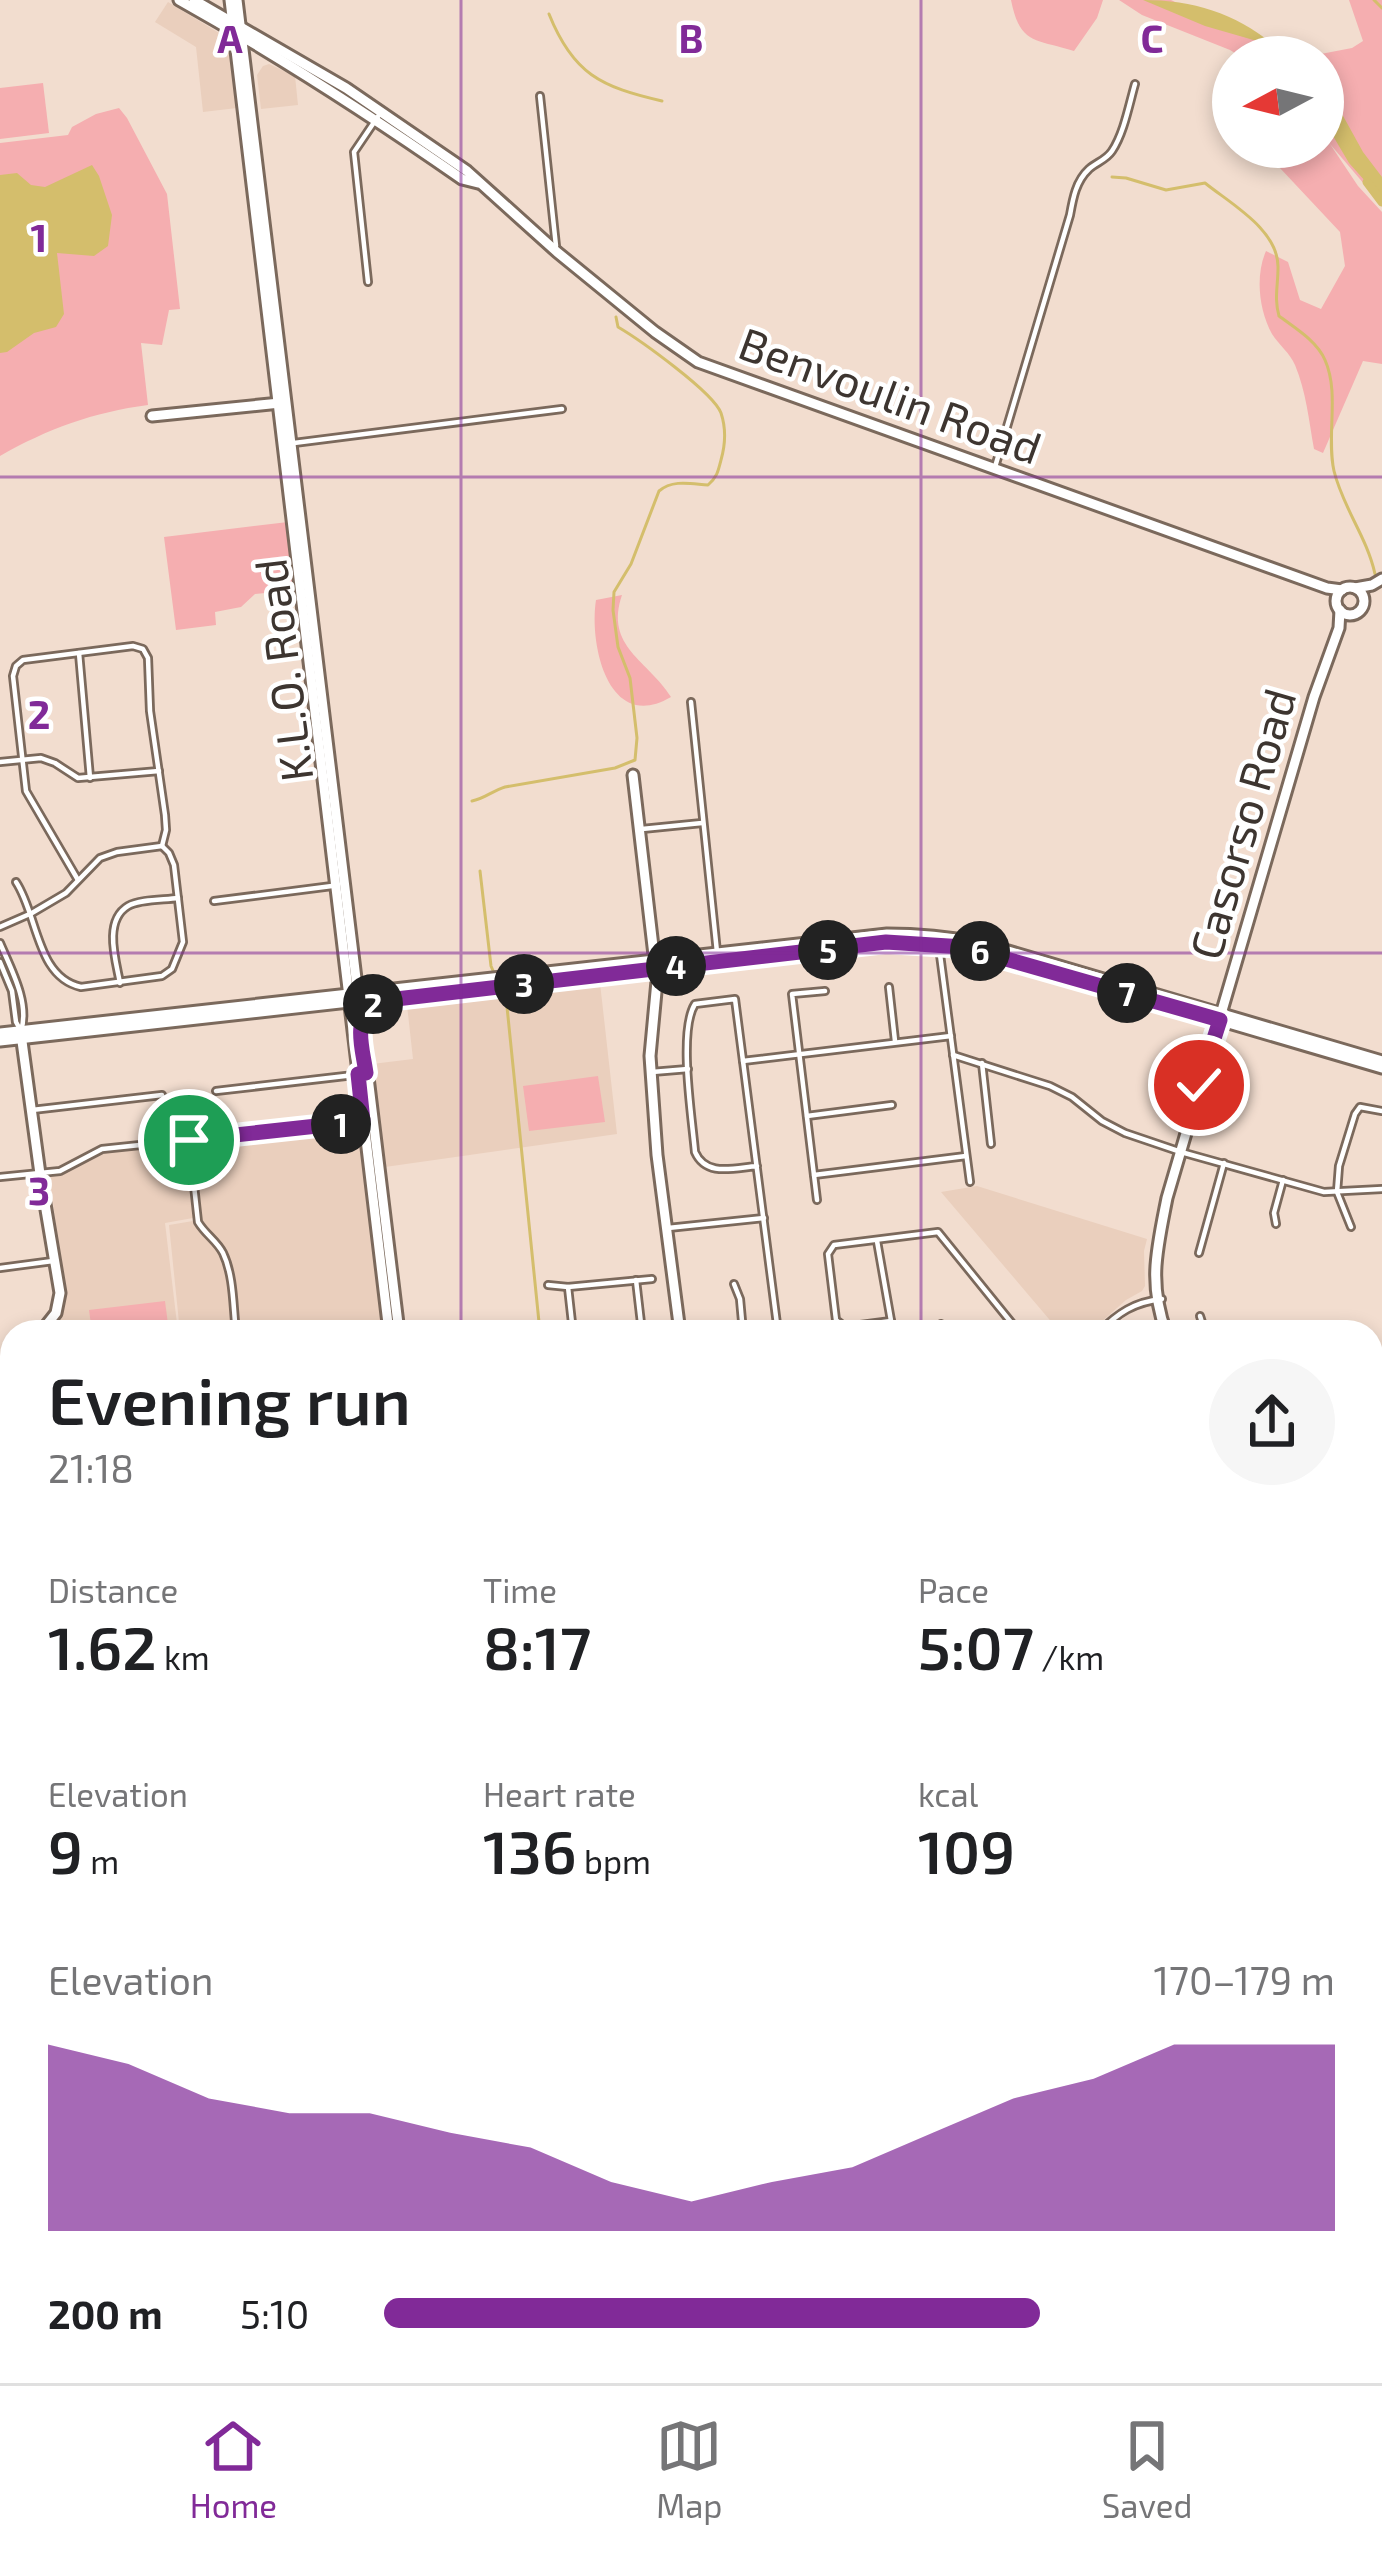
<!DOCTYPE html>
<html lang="en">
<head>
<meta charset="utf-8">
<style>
  body { margin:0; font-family:"Exo 2",sans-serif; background:#f6f6f6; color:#202124; height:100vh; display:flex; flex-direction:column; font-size:45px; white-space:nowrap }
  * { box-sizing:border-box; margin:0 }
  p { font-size:39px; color:#757577 }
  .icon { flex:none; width:66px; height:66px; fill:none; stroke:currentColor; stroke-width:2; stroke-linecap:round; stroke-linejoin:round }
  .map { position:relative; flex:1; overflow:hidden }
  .panel { position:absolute; left:0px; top:1320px; width:1383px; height:1065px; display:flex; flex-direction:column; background:#fff; border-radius:36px 36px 0 0; box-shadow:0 6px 18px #0003 }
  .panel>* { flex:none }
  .needle { width:78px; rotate:263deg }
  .tools { position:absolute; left:1212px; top:36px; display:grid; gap:24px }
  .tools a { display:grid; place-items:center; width:132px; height:132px; border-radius:50%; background:#fff; box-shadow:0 6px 18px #0003; font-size:60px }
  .pin { position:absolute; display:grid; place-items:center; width:102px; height:102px; color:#fff; margin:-51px; border:6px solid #fff; border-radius:50%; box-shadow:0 3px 12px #0007 }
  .km { position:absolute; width:60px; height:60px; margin:-30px; border-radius:50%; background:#222; color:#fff; font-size:33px; line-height:60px; text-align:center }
  .round { display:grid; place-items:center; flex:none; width:126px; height:126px; border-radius:63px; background:#f6f6f6 }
  .overview { display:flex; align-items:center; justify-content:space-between; height:204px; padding:0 48px }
  h1 { font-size:66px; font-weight:600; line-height:90px }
  .metrics { display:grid; grid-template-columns:repeat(3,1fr); gap:18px; height:204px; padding:12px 48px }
  .metrics div { display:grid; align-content:center }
  .metrics b { font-size:60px; font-weight:600 }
  .metrics small { font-size:33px; font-weight:400 }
  .metrics p { font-size:33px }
  .chart { height:336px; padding:24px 48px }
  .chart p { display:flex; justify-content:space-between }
  .chart svg { width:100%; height:216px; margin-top:12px; fill:#812a98; opacity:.7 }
  ul { padding:0 48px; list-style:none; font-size:39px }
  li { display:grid; grid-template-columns:192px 144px 1fr; align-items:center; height:90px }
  li i { height:30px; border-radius:15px; background:#812a98 }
  .dock { display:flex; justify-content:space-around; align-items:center; height:168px; border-top:3px solid #e0e0e0; background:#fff; font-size:33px; color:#757577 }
  .dock a { display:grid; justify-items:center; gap:6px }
  .dock .current { color:#812a98 }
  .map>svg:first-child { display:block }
  .built { fill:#eacfbd }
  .green { fill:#f5aeb0 }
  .water { fill:#d4be6c }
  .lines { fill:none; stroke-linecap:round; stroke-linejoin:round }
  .stream { stroke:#d4be6c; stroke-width:3 }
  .river { stroke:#d4be6c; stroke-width:9 }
  .street-casing { stroke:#7b695c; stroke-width:10 }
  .secondary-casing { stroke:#7b695c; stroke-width:15 }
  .street { stroke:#fff; stroke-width:4.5 }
  .secondary { stroke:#fff; stroke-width:9 }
  .route-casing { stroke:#fff; stroke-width:24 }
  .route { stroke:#812a98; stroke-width:15 }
  .grid { fill:none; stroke:#812a98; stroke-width:3; stroke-opacity:0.55 }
  .labels { text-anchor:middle; stroke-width:9; stroke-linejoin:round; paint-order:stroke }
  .street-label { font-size:45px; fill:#3d3530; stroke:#fff }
  .grid-label { font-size:39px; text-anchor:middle; font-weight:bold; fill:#812a98; stroke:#fff; stroke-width:9; stroke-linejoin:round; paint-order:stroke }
</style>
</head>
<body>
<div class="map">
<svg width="1382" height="2383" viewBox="0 0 1382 2383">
  <rect width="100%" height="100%" fill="#f2ddcf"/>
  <!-- built -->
  <g class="built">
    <polygon points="168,2 224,36 232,58 237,108 203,112 196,47 155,22"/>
    <polygon points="269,64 295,76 298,105 261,109 257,75 263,66"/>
    <polygon points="600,983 617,1134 385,1167 372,1064 413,1059 407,1005"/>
    <polygon points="361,1126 385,1332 180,1332 169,1225 199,1220 190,1144"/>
    <polygon points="184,1144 193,1218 165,1223 178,1332 50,1332 62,1311 64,1295 50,1177 94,1153"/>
    <polygon points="977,1186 1147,1239 1144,1251 1145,1286 1142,1291 1126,1300 1090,1332 1060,1332 941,1192"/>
  </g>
  <!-- green -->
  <g class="green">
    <path d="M1011 0H1103L1097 18 1074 51C1035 39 1020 45 1011 0Z"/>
    <polygon points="1119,0 1171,0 1281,52 1285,57 1236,57 1238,55 1230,50 1142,15"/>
    <path d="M1349 0H1382V205L1330 144 1358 186 1382 212V364L1363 361 1323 453 1314 449C1309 421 1306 391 1295 365 1290 353 1279 345 1272 334 1259 310 1255 276 1266 251L1288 262 1300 300 1321 309 1345 266 1340 232 1279 167 1265 147H1323V57H1305L1352 48 1363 41Z"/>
    <polygon points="43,83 49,133 0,139 0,88"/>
    <path d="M119 108 127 118 167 194 180 309 169 310 162 345 141 343 148 405C94 412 47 429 0 456V143L68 135 72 127 96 114Z"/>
    <polygon points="288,522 296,590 255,594 241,607 215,612 216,625 176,630 164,537"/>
    <path d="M622 595C604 647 649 661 671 697 608 734 589 644 596 600Z"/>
    <polygon points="598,1076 605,1122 529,1131 523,1086"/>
    <polygon points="165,1301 169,1332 92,1332 89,1310"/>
  </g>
  <!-- water -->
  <g class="water">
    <path d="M1143 0C1200 0 1246 17 1287 57H1272L1257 41 1205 26Z"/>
    <polygon points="1323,92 1337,105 1363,152 1382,177 1382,200 1349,163 1323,119"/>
    <polygon points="92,165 99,176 112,215 108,246 94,256 57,253 64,314 56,327 34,333 7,352 0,353 0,175 17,173 31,185 45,187"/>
    <polygon points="1382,1602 1382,2383 0,2383 0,2263 12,2264 12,2373 1371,2373 1371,1608"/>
  </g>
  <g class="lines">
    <!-- stream -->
    <g class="stream">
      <polyline points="1374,0 1382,8"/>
      <path d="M549 14C573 74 601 87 662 101"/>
      <path d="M1112 177 1126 178 1166 190 1205 183C1231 204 1279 230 1278 268 1278 286 1274 298 1279 316 1295 328 1317 341 1325 360 1340 394 1326 436 1334 471 1343 508 1367 537 1375 574"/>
      <path d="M472 801C484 799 492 791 505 787L615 768 635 760 637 738 630 678 618 647 613 610 614 592 631 564 659 491C673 479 692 484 708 485 717 477 718 472 721 460 725 446 726 428 721 413 713 392 640 340 618 327L616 317"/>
      <polyline points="480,871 491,966 494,973"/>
      <polyline points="506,997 540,1332"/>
    </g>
    <!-- river -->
    <polyline class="river" points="1367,182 1382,202"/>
    <defs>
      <g id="street">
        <polyline points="540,96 556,246"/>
        <polyline points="368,282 354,152 381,112"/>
        <polyline points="294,443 562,409"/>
        <path d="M995 467 1070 215C1073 198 1076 181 1089 169 1097 162 1106 160 1112 151 1124 133 1129 105 1135 84"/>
        <polyline points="79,653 90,778"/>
        <polyline points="691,702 717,952"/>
        <polyline points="0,762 41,758 55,763 78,778 159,771"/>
        <polyline points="642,829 702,823"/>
        <polyline points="78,880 26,791 13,676 16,666 23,660 133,646 143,649 148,658 150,711 165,815 166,830 162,846"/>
        <path d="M16 882C38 915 36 977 81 987L162 976 172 969 183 942 174 865 169 853 162 846"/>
        <polyline points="214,901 332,886"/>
        <polyline points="0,927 32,913 66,893 100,858 117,852 162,846"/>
        <path d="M0 943C11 969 30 1003 21 1031"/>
        <polyline points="939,947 970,1182"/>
        <polyline points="0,962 12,991 16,1022 21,1031"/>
        <path d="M120 983C116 961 103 921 128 906 140 899 164 900 178 898"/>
        <polyline points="889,987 895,1041"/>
        <polyline points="953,1055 1050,1086 1072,1097 1102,1121 1125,1133 1181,1152 1324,1192 1382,1189"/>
        <polyline points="743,1061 951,1036"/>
        <polyline points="982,1063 991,1144"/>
        <polyline points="652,1072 688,1069"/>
        <polyline points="216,1091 354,1075"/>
        <polyline points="32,1110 162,1095"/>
        <polyline points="807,1116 892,1105"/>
        <path d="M189 1140 198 1222C205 1234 217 1241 223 1253 234 1276 233 1307 236 1332"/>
        <path d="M757 1166C733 1168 706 1177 695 1152 692 1117 678 1031 695 1004L735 999 778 1332"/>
        <polyline points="814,1175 966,1156"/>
        <polyline points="0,1177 60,1171 102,1149 360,1122"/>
        <polyline points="817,1200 792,994 825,991"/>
        <polyline points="1276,1224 1274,1213 1283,1180"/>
        <polyline points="1351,1227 1337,1192 1339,1166 1355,1114 1360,1107 1382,1111"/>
        <polyline points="668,1228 764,1218"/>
        <polyline points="877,1241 893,1332"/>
        <polyline points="1199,1253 1224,1163"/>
        <polyline points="0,1268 53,1261"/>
        <polyline points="636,1280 642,1332"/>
        <polyline points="734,1284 740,1299 743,1332"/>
        <polyline points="548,1285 568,1287 652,1279"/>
        <polyline points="568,1287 573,1332"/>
        <polyline points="1200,1316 1205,1332"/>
        <polyline points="891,1321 845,1327 836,1320 828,1254 834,1245 938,1232 1019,1332"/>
        <polyline points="941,1324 947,1332"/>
        <path d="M1099 1332C1118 1313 1134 1302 1162 1299"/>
        <polyline points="0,1658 12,1657"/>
        <polyline points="0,2050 12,2049"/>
        <polyline points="0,2113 12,2112"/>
        <polyline points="0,2178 12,2177"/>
      </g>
      <g id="secondary">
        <path d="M179 0C277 55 370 115 462 179L478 183"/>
        <polyline points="194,0 346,88 467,171 557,252 655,332 698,362 1327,588 1342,590"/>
        <polyline points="230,0 389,1332"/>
        <polyline points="237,0 399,1332"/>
        <polyline points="152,416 280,403"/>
        <circle cx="1350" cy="601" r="14"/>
        <polyline points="1355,588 1372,585 1382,579"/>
        <polyline points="633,775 657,981 650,1056 657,1155 680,1332"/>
        <path d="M0 1033 887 934C919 934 949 937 981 943L1382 1061"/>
        <polyline points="21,1034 40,1174 60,1293 56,1313 41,1332"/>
        <polyline points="0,1041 886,942 964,947 1004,957 1382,1068"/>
        <path d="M1166 1332C1148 1282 1157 1249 1167 1198L1314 697 1339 628 1340 610"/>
        <polyline points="0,1511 12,1510"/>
        <polyline points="1371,1550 1382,1546"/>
        <polyline points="0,1813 12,1812"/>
        <polyline points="0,1979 12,1977"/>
      </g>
    </defs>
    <!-- street casing -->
    <use href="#street" class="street-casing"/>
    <!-- secondary casing -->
    <use href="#secondary" class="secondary-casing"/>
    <!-- street -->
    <use href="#street" class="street"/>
    <!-- secondary -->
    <use href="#secondary" class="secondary"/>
  </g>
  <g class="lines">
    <defs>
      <path id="route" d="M189 1140 363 1121 358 1074 366 1073C362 1044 351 1019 379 1001L886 942 964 947 1220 1020 1199 1085"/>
    </defs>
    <!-- route casing -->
    <use href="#route" class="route-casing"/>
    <!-- route -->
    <use href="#route" class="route"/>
  </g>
  <!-- grid -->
  <path class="grid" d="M461 0V1332M921 0V1332M0 477H1382M0 953H1382M0 1430H12M1371 1430H1382M0 1906H12M1371 1906H1382M461 2373V2383M921 2373V2383"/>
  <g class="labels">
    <!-- street labels -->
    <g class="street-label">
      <text transform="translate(890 396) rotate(20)" y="16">Benvoulin Road</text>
      <text transform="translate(284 670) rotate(-97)" y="16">K.L.O. Road</text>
      <text transform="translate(1243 824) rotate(-74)" y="16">Casorso Road</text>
    </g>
  </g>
  <g class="grid-label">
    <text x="230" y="53">A</text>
    <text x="691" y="53">B</text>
    <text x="1152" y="53">C</text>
    <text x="39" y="252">1</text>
    <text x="39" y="729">2</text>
    <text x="39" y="1205">3</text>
  </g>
</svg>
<div class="tools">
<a><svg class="needle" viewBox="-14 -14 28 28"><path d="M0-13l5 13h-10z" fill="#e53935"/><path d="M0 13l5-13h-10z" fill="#757577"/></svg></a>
</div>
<div class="pin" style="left:189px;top:1140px;background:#1e9e55"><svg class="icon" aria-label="arrive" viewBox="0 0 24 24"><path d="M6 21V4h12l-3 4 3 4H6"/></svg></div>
<div class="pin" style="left:1199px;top:1085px;background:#d93025"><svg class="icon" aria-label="check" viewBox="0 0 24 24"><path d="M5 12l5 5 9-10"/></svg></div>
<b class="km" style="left:341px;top:1124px">1</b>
<b class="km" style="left:373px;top:1004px">2</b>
<b class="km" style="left:524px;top:984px">3</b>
<b class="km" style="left:676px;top:966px">4</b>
<b class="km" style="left:828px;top:950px">5</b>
<b class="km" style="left:980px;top:951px">6</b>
<b class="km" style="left:1127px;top:993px">7</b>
<section class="panel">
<div class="overview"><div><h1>Evening run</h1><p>21:18</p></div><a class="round"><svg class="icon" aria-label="share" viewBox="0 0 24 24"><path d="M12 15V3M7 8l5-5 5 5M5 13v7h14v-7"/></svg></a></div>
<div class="metrics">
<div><p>Distance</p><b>1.62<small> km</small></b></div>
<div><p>Time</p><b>8:17</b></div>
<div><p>Pace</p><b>5:07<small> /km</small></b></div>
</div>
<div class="metrics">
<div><p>Elevation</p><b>9<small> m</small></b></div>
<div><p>Heart rate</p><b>136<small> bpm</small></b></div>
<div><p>kcal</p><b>109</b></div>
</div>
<div class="chart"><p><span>Elevation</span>170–179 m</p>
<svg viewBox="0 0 160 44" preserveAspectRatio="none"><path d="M0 44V6L10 10L20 17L30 20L40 20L50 24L60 27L70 34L80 38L90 34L100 31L110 24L120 17L130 13L140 6L150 6L160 6V44z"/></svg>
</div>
<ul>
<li><b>200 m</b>5:10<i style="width:69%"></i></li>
</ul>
</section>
</div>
<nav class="dock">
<a class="current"><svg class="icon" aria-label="home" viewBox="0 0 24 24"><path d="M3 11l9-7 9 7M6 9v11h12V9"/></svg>Home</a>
<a><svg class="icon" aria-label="map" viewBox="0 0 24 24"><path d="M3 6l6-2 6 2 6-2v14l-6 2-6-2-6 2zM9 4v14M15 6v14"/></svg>Map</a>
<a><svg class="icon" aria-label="saved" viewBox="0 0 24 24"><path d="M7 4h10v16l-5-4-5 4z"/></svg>Saved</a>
</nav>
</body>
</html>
